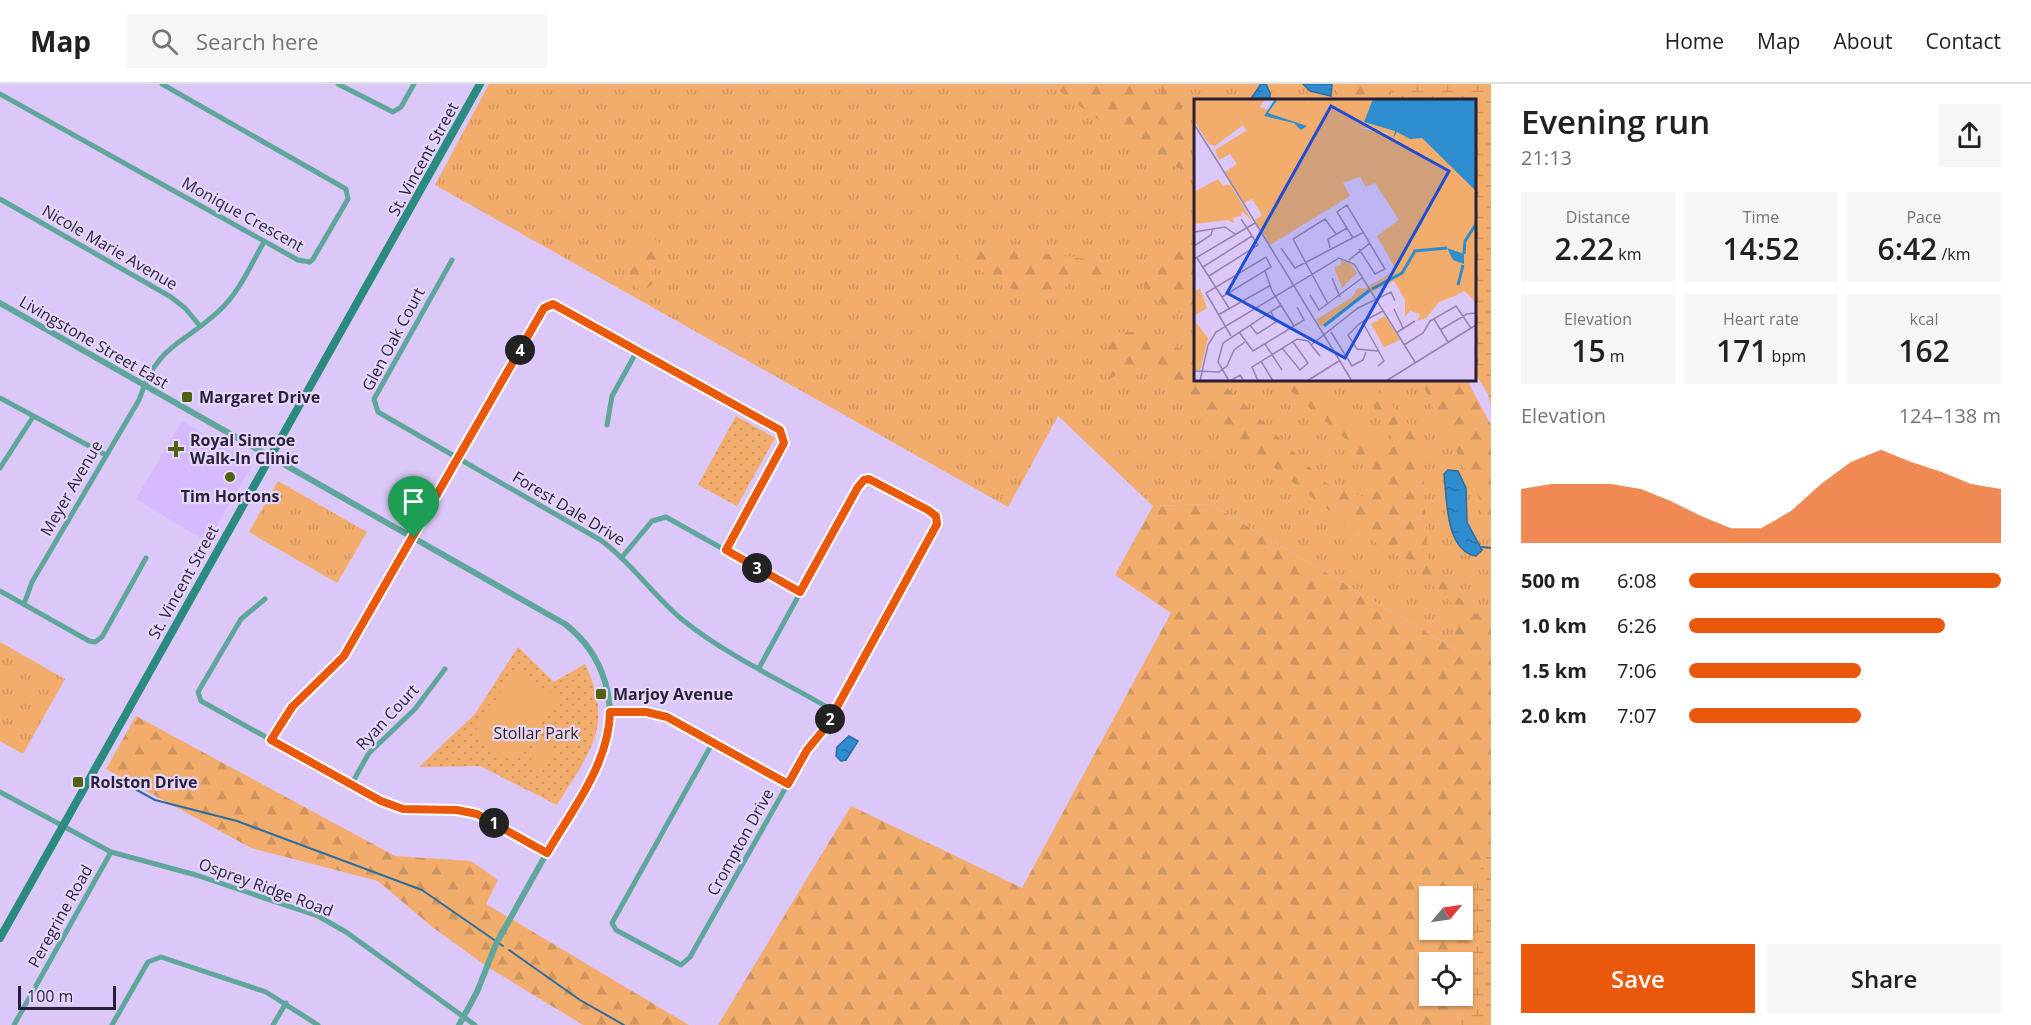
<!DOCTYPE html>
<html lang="en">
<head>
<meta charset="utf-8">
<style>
  body { margin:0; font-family:"Open Sans",sans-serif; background:#f6f6f6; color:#202124; height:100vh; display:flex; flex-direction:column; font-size:22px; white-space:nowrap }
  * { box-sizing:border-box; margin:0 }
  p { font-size:20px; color:#757577 }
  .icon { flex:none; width:33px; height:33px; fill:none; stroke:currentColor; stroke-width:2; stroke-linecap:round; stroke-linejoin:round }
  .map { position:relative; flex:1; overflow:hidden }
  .panel { display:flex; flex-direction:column; background:#fff; width:540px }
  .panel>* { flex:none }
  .needle { width:39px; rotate:61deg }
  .buttons { position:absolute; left:1419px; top:802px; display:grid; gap:12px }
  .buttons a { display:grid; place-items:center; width:54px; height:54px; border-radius:0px; background:#fff; box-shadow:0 2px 4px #0004; font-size:30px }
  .scale { position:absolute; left:18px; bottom:15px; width:98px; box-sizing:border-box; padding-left:6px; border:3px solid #291f37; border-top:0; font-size:16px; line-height:21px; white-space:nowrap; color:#291f37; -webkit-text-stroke:4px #e5d6fc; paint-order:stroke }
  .pin { position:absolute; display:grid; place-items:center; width:51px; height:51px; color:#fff; margin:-62px -26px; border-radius:50% 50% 50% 0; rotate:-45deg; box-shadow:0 0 6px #0007 }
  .pin .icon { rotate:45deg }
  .km { position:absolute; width:30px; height:30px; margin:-15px; border-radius:50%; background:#222; color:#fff; font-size:16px; line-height:30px; text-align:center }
  .round { display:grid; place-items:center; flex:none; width:63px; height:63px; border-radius:0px; background:#f6f6f6 }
  .headline { display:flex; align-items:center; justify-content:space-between; height:102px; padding:0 30px }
  h1 { font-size:33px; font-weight:600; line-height:45px }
  .figures { display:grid; grid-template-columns:repeat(3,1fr); gap:9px; height:102px; padding:6px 30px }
  .figures div { display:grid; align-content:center; border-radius:0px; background:#f6f6f6; text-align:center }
  .figures b { font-size:30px; font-weight:600 }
  .figures small { font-size:16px; font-weight:400 }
  .figures p { font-size:16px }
  .chart { height:168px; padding:12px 30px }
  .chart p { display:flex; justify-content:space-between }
  .chart svg { width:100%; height:108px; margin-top:6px; fill:#ea580c; opacity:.7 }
  .button { display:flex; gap:12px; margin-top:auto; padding:12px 30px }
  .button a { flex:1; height:69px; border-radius:0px; background:#ea580c; color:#fff; font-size:24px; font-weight:600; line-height:69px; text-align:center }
  .button a+a { background:#f6f6f6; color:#202124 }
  ul { padding:0 30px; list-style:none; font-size:20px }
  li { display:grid; grid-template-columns:96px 72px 1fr; align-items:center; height:45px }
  li i { height:15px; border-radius:8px; background:#ea580c }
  header { display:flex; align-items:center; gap:36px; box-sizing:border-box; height:84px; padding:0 30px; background:#fff; border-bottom:2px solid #e0e0e0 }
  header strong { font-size:28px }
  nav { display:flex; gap:33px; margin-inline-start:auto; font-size:21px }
  .search { width:420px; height:54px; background:#f6f6f6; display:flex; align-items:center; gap:15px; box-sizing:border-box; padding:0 21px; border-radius:0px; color:#757577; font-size:22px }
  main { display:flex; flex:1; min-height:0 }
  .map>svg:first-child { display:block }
  .built { fill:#d6b9fe }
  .grass { fill:url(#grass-tufts) }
  .forest { fill:url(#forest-firs); fill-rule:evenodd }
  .wetland { fill:url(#wetland-marsh) }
  .park { fill:url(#park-dots) }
  .pitch { fill:#f2ad6c }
  .water { fill:url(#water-ripples); stroke:#2c6ca1; stroke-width:1.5 }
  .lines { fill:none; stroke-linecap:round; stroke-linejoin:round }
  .stream { stroke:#2c6ca1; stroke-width:2 }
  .minor { stroke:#5fa69b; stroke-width:5 }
  .tertiary { stroke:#5fa69b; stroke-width:6 }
  .secondary { stroke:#2b8b7f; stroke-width:8 }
  .route-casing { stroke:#fff; stroke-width:12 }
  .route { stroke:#ea580c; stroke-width:8 }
  .poi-dot { fill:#4f630f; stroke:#e5d6fc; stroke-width:2 }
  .labels { text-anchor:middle; stroke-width:4.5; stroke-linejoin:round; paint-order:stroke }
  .street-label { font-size:16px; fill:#291f37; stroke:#e5d6fc }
  .poi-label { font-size:16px; font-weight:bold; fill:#291f37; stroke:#e5d6fc; text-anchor:start }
  .park-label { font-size:16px; fill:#372514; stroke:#e5d6fc }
  .inset-river { fill:none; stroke:#2d8dcf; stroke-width:3 }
  .inset-road { fill:none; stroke:#9484ab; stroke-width:1.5 }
  .view { fill:#1d4ed8; fill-opacity:0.15; stroke:#1d4ed8; stroke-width:3 }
  .inset-edge { fill:none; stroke:#291f37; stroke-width:3 }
</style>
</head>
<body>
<header>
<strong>Map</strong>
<div class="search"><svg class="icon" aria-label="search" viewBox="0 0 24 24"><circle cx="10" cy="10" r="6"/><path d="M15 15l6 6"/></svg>Search here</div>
<nav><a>Home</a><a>Map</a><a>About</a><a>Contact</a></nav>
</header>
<main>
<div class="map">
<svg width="1491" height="941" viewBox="0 0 1491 941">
  <defs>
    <pattern id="grass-tufts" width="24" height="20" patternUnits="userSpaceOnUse" patternTransform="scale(1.5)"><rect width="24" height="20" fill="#f2ad6c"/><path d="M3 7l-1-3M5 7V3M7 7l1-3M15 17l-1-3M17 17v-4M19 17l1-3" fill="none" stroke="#d0945e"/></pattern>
    <pattern id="forest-firs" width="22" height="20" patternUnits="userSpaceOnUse" patternTransform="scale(1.5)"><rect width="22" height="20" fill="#f2ad6c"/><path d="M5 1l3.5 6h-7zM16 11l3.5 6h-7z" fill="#d0945e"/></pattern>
    <pattern id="wetland-marsh" width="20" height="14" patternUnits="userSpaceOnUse" patternTransform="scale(1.5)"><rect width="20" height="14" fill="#f2ad6c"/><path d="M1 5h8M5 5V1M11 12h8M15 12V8" fill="none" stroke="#d0945e"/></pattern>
    <pattern id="park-dots" width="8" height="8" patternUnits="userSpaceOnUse" patternTransform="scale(1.5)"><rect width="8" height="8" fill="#f2ad6c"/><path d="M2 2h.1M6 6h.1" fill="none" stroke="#d0945e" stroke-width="1.8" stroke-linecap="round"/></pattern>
    <pattern id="water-ripples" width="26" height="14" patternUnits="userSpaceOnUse" patternTransform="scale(1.5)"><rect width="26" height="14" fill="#2d8dcf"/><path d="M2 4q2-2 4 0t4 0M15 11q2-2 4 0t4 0" fill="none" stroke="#2673a9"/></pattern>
  </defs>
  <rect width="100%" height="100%" fill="#dbc7f8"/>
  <!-- built -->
  <polygon class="built" points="182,337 253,380 207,458 136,415"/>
  <!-- grass -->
  <g class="grass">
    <polygon points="489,0 1342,0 1348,16 1196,16 1196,296 1444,296 1491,431 1491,532 1458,567 1210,420 1153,422 1058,332 1008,423 435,101"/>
    <polygon points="278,397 367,448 337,499 249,448"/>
    <polygon points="0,558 65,595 23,670 0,657"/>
  </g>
  <!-- forest -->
  <g class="forest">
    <polygon points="1050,0 1127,0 1153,14 1161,9 1162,0 1177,0 1193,88 1162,79 1141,67"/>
    <polygon points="1335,0 1430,0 1433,16 1338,16"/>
    <polygon points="651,151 663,163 652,183 652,200 642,208 624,194 623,164 628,162 639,166"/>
    <polygon points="1189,156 1195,158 1195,237 1152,213 1140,195 1156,174"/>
    <path d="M961 161 1035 165 1040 169 1105 177 1112 192 1103 204C1089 199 1075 187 1065 202L1026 212 1002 200 958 173V163Z"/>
    <path d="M1117 248H1146L1194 272 1196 296H1219L1326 399 1364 413 1370 395 1350 359 1278 296H1298L1386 369 1396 361 1358 296H1371L1372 301 1418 350 1422 370 1428 477 1443 497 1475 530 1491 522V941H718L851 722 1022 804 1171 529 1115 491 1153 422 1210 420 1458 567 1451 535 1458 525 1408 477 1358 448 1314 415 1222 343 1196 314 1142 276 1109 295 1104 274ZM1430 813H1462V846H1430ZM1430 879H1462V912H1430Z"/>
    <polygon points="1421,296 1467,296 1491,341 1491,458 1476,404 1434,326"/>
    <polygon points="136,632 395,772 471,777 498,796 486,820 689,941 583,941 486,882 431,842 378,797 251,764 106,685"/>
  </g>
  <!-- wetland -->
  <g class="wetland">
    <polygon points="1391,0 1491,0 1491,323 1488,310 1475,289 1474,16 1391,16"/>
    <polygon points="1491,756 1491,941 1453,941 1454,912 1462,912 1462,879 1456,879 1457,850 1458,846 1462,846 1463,834"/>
  </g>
  <!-- park -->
  <g class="park">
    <polygon points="736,332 775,354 737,422 698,401"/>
    <path d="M518 563 554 598 585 580C615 643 589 668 557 721L480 682 419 683 475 630Z"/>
  </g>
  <!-- pitch -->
  <g class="pitch">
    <polygon points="515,586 558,614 515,679 472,652"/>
    <polygon points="540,659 554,666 542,688 528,681"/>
  </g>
  <!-- water -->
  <g class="water">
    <polygon points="1261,0 1266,0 1270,9 1270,16 1250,16"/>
    <polygon points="1303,0 1332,0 1331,12 1310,7"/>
    <path d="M1448 386 1458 387 1466 404 1467 438 1482 466 1476 472C1445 466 1447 415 1444 390Z"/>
    <polygon points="849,652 858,657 846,676 841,677 836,672 837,663"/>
  </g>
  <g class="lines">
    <!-- stream -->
    <g class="stream">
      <polyline points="1482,463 1491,464"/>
      <polyline points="126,700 155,716 237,737 422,806 503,862"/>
      <polyline points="509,866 580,916 624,941"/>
    </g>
    <!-- minor -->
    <g class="minor">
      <polyline points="338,0 393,28 401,23 414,0"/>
      <polyline points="0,10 298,176 310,178 313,175 348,115 346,105 162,0"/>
      <polyline points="0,115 171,213 185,224 200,242"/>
      <path d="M452 176 374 315 378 328 602 457C633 480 654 513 684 537 729 573 785 598 834 627"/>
      <polyline points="0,314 106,371"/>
      <polyline points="607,341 612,312 637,267"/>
      <polyline points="0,384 33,333"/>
      <polyline points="622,473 652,437 666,433 800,508"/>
      <polyline points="0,507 89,557 95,558 102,553 146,474"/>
      <path d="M265 515 241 535 198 608 201 617 381 717C411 729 439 721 469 728 496 735 523 756 547 769"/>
      <path d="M24 520 32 498 139 316C158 258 184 261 221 225 240 207 251 180 264 158"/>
      <polyline points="610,629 646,628 667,633 788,700"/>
      <polyline points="271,656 292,623 344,572 548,221 559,222 780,346 785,359 726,466"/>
      <polyline points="713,658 612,839 616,846 681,881 690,873 807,666 826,643 937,440 936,433 878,398 864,396 858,403 759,584"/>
      <polyline points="351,701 369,669 415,625 445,585"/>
      <polyline points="0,708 111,768 196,791 318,832 346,848 475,941"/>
      <polyline points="14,941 111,768"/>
      <polyline points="112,941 148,878 161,873 266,908 318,941"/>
      <polyline points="273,941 286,919"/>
    </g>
    <!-- tertiary -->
    <path class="tertiary" d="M0 219 565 540C604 570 619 620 604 666L496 860 477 908 459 941"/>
    <!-- secondary -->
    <polyline class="secondary" points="0,854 480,0"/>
  </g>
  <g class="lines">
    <defs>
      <path id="route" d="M553 220 780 346 784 359 726 466 800 508 858 403 864 396 869 395 928 426 936 432 937 440 826 643 807 666 788 700 667 633 646 628H610C609 680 572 726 547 769L477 730 457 726 403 725 381 717 271 656 292 623 344 572 544 224Z"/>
    </defs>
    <!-- route casing -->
    <use href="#route" class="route-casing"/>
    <!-- route -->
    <use href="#route" class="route"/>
  </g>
  <!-- markers -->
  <g class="poi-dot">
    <rect x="181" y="307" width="12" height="12" rx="3"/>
    <path d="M173 356h6v6h6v6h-6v6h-6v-6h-6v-6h6z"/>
    <circle cx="230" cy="393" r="6"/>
    <rect x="595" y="604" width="12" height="12" rx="3"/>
    <rect x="72" y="692" width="12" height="12" rx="3"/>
  </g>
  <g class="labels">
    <!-- street labels -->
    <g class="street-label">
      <text transform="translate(423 75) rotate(-61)" y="6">St. Vincent Street</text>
      <text transform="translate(243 130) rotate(29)" y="6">Monique Crescent</text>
      <text transform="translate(110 163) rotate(30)" y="6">Nicole Marie Avenue</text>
      <text transform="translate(393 255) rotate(-62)" y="6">Glen Oak Court</text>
      <text transform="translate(94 258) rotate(30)" y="6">Livingstone Street East</text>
      <text transform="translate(71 404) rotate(-60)" y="6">Meyer Avenue</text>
      <text transform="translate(569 424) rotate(31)" y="6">Forest Dale Drive</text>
      <text transform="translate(183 498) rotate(-61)" y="6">St. Vincent Street</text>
      <text transform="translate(387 633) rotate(-47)" y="6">Ryan Court</text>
      <text transform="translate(740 758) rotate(-61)" y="6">Crompton Drive</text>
      <text transform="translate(266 803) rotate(20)" y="6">Osprey Ridge Road</text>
      <text transform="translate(60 832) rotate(-61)" y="6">Peregrine Road</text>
    </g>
    <!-- poi labels -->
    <g class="poi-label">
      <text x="199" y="319">Margaret Drive</text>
      <text x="190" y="362">Royal Simcoe<tspan x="190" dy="18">Walk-In Clinic</tspan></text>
      <text x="230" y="418" text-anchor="middle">Tim Hortons</text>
      <text x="613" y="616">Marjoy Avenue</text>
      <text x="90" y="704">Rolston Drive</text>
    </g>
    <!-- park labels -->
    <g class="park-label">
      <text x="536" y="655">Stollar Park</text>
    </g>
  </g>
  <!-- overview -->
  <g transform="translate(1194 15)">
    <rect width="282" height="282" fill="#dbc7f8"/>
    <path d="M50 3 113 23 202 38 206 50 170 71 166 78 149 84 156 97 76 146 61 121 68 116 65 111 58 100 50 104 31 73 65 49 42 17Z" fill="#f2ad6c"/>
    <path d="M0 0H69L70 2 65 9 50 4 42 17 49 26 21 47 15 45 0 22ZM106 0 161 28 215 40 282 92V204L271 192 245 203 232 219 223 222 226 215 216 212 211 218V201L200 182 160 202 127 228 122 221 158 198 164 189 170 190 202 171 183 137 205 121 181 84 172 88 166 78 170 71 205 50H191L144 74 142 71 150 63 180 51 172 49 137 64 139 52 149 54 176 45H148L176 40 193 48 202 45V42L148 33 76 12 83 1ZM52 32 82 52 67 51 43 65 36 55 25 61 21 51ZM99 45 115 46 127 50 100 63 115 49 105 53ZM24 80 29 87 36 85 58 122 48 112 47 117 39 119 40 124 34 121 0 125V93Z" fill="#f2ad6c"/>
    <path d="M80 0H279L282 151 270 167 279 166 282 179 276 172 274 179 263 185V196L250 201 249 191 253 193 256 183H262V172L254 163 238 161 251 138 257 139V146L263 150 269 147 268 139 276 132 280 95 241 70 210 40 176 29H145L113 3 82 5Z" fill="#f2ad6c"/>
    <path d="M147 161 157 165 163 174 148 189 140 168 147 166ZM6 190 13 209 0 217V192ZM191 217 206 241 190 248 177 225ZM0 221 14 239 6 272 0 271Z" fill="#f2ad6c"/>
    <path d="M81 0H84L74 14 113 27 107 31 100 24 70 17ZM179 0H282V92L228 39 216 40 203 33 199 39 201 32 170 23ZM253 149 270 155V165L259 161Z" fill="#2d8dcf"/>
    <path class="inset-river" d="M270 155 271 142 282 125M264 186 269 166M178 190 208 174 221 152 253 149M130 227 176 191"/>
    <path class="inset-road" d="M0 25 42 92M42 92 158 282M0 133 31 128 41 135M159 139 143 113 153 106 191 170 181 175 165 150M0 147 17 136 19 129M87 149 101 169 170 133M136 149 134 140 153 129M3 159 35 209M0 160 61 124M155 161 176 144M9 168 58 137M71 172 78 192 100 227M15 177 64 146 47 120M138 179 146 198M116 196 125 211 168 179M28 198 77 168 72 158 12 194 37 237M134 205 99 140 131 120 142 135M200 210 209 229M24 216 77 186M240 220 254 243M168 222 190 262 184 267M56 226 63 235 82 223 77 213M246 231 273 215 282 214M45 233 59 252 110 221 103 208M137 233 158 267 169 261 172 253M202 234 221 222M71 245 88 271M117 246 164 209 197 193 201 202M210 246 229 234 236 222 262 207 277 229M88 249 106 271 114 264 99 243M184 252 163 250 154 236 166 224 189 212M67 262 79 282M0 272 25 273 33 267 40 251 51 243M6 282 14 246 22 233 145 159 160 165 221 263M35 282 24 263 29 244 87 206M36 282 46 276 50 282M64 282 58 268 103 240 114 242 126 257M113 282 145 262M192 282 282 226"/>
    <path class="view" d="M137 7 255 72 151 259 33 194Z"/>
    <rect width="282" height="282" class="inset-edge"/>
  </g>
</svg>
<div class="buttons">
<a><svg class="needle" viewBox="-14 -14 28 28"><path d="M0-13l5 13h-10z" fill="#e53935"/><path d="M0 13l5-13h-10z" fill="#757577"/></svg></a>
<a><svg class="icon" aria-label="locate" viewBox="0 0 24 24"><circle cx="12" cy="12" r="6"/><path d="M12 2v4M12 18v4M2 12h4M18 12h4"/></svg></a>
</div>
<div class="scale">100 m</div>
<div class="pin" style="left:414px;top:454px;background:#1e9e55"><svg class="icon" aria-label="arrive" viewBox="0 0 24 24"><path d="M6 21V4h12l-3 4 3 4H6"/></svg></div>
<b class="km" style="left:494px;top:739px">1</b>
<b class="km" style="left:830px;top:635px">2</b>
<b class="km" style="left:757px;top:484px">3</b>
<b class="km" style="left:520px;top:266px">4</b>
</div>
<section class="panel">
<div class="headline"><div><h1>Evening run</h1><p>21:13</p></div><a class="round"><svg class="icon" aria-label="share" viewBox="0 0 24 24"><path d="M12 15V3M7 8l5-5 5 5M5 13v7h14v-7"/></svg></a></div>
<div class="figures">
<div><p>Distance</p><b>2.22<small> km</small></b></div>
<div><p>Time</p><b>14:52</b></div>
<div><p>Pace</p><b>6:42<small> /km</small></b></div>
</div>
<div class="figures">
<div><p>Elevation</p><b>15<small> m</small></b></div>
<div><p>Heart rate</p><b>171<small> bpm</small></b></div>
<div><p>kcal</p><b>162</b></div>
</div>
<div class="chart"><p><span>Elevation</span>124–138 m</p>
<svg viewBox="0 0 160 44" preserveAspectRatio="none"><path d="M0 44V22L10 20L20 20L30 20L40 22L50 27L60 33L70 38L80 38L90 31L100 20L110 11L120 6L130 11L140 15L150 20L160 22V44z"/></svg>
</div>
<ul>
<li><b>500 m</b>6:08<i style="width:100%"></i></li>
<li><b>1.0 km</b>6:26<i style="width:82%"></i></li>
<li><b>1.5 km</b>7:06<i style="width:55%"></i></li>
<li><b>2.0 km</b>7:07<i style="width:55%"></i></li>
</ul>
<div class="button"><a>Save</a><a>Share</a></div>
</section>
</main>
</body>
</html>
